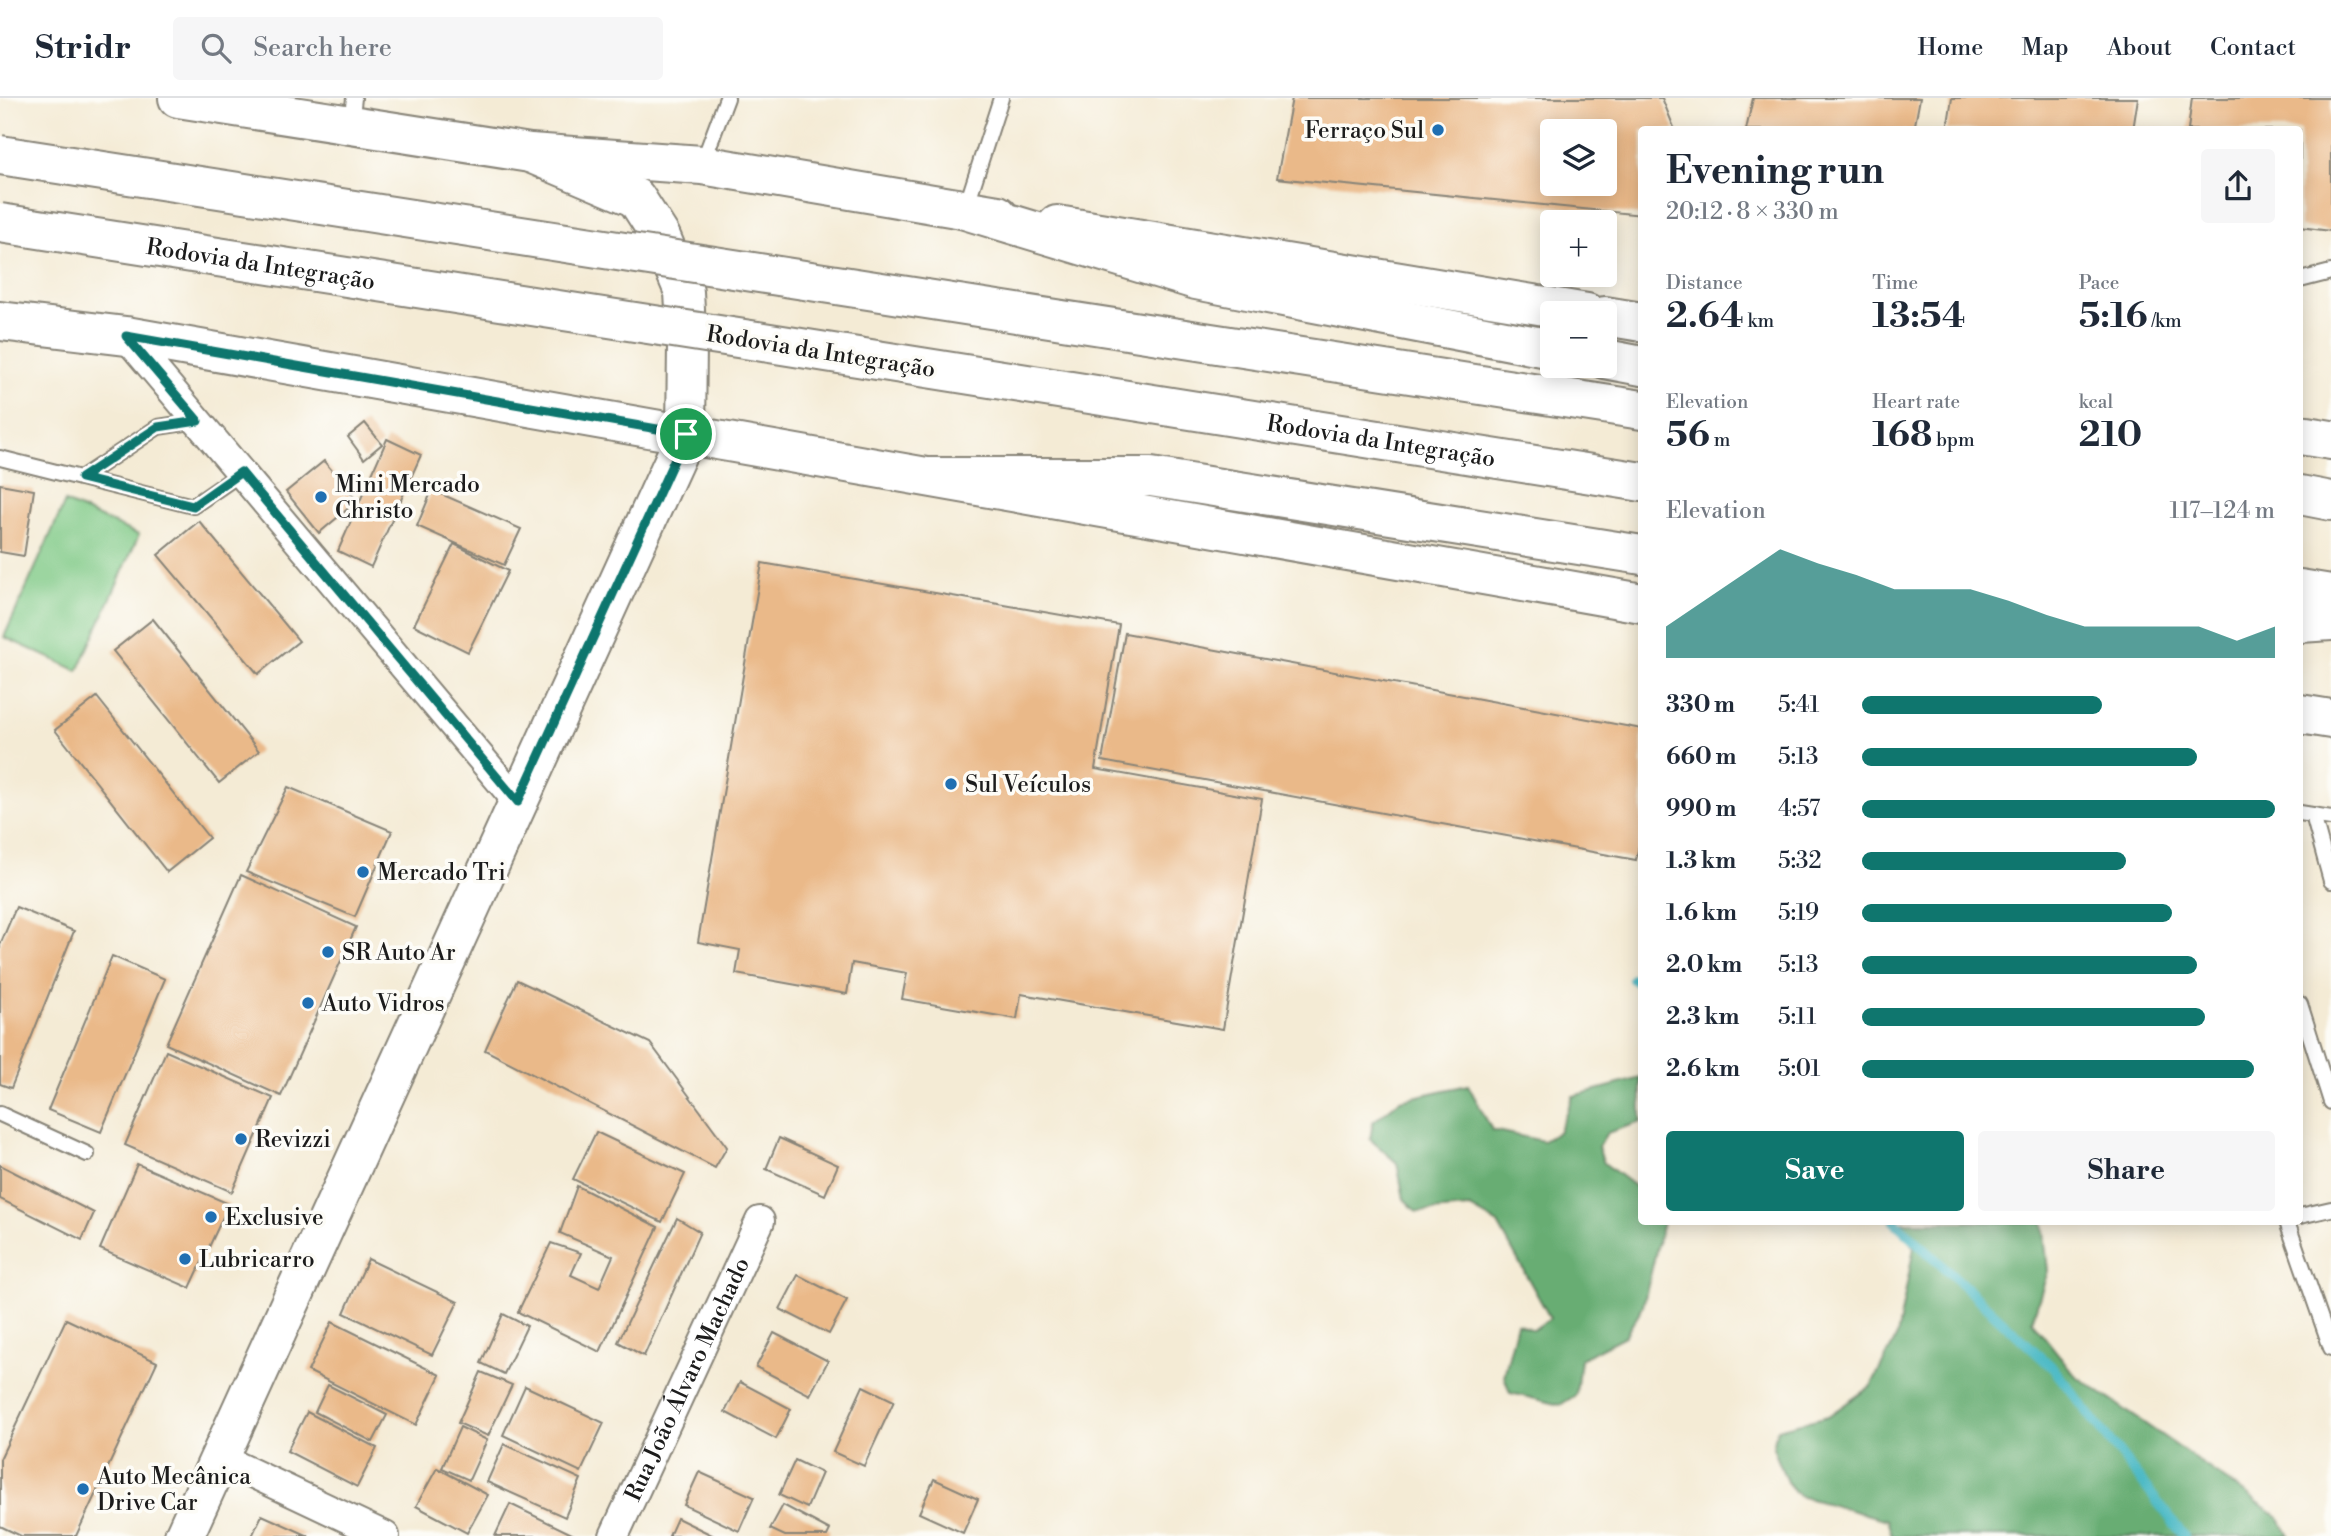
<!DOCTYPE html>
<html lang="en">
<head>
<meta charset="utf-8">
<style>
  body { margin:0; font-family:"Libre Bodoni",serif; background:#f6f6f7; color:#1f2937; height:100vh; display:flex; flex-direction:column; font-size:26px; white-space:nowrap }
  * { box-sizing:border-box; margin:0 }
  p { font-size:23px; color:#747a83 }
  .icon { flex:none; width:38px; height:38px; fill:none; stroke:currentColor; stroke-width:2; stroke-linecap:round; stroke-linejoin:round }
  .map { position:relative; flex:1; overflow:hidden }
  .details { position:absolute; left:1638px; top:28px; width:665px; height:1099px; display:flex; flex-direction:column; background:#fff; border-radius:7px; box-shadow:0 4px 18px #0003 }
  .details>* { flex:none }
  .controls { position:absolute; left:1540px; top:21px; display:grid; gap:14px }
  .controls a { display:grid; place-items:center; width:77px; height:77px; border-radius:7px; background:#fff; box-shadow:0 4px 18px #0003; font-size:35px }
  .pin { position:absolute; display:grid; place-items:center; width:60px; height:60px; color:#fff; margin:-30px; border:4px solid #fff; border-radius:50%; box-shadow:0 2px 7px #0007 }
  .round { display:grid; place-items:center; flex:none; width:74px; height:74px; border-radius:7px; background:#f6f6f7 }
  .head { display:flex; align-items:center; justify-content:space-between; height:119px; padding:0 28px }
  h1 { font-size:38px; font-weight:700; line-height:52px }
  .figures { display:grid; grid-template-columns:repeat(3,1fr); gap:10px; height:119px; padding:7px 28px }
  .figures div { display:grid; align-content:center }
  .figures b { font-size:35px; font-weight:700 }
  .figures small { font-size:19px; font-weight:400 }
  .figures p { font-size:19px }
  .chart { height:196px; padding:14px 28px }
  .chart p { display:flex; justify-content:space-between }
  .chart svg { width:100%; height:126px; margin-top:7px; fill:#0f766e; opacity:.7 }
  .action { display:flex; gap:14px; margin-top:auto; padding:14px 28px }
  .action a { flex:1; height:80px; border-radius:7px; background:#0f766e; color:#fff; font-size:28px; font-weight:700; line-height:80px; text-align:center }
  .action a+a { background:#f6f6f7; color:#1f2937 }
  ul { padding:0 28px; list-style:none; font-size:23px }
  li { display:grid; grid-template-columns:112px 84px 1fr; align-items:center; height:52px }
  li i { height:18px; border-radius:9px; background:#0f766e }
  header { display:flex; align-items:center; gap:42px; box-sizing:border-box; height:98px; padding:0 35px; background:#fff; border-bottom:2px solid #e0e1e3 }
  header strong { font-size:33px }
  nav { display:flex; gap:38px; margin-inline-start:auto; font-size:24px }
  .search { width:490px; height:63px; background:#f6f6f7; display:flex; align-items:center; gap:18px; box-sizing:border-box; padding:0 24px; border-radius:7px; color:#747a83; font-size:26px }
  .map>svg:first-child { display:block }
  .green { fill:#7fc986; stroke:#4e7251; stroke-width:2 }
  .forest { fill:#67ad73; stroke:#426448; stroke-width:2 }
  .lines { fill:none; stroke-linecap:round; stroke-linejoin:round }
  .stream { stroke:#4bb9c5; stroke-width:10 }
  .building { fill:#eab989; fill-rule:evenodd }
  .lane-casing { stroke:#888478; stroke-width:18 }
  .street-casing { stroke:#888478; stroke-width:32 }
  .secondary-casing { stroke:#888478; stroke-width:42 }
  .highway-casing { stroke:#888478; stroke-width:42 }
  .lane { stroke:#fff; stroke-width:14 }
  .street { stroke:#fff; stroke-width:28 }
  .secondary { stroke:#fff; stroke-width:38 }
  .highway { stroke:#fff; stroke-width:38 }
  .highway-bridge-casing { stroke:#888478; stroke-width:42; stroke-linecap:butt }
  .highway-bridge { stroke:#fff; stroke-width:38 }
  .route-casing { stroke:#fff; stroke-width:14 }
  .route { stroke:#0f766e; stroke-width:9 }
  .poi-dot { fill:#1f6fb2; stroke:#fdfcf7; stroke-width:2.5 }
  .labels { text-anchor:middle; stroke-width:7; stroke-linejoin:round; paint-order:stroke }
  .poi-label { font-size:23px; fill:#1c1c1c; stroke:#fdfcf7; text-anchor:start }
  .street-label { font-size:23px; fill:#1c1c1c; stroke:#fdfcf7 }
</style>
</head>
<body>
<header>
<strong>Stridr</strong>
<div class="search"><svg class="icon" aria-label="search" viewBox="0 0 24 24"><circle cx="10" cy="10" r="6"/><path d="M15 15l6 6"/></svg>Search here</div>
<nav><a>Home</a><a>Map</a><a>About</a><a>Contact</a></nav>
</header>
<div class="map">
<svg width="2331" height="1438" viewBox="0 0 2331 1438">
  <rect width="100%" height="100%" fill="#fdfcf7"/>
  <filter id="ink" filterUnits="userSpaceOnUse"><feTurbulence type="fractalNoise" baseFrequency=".0143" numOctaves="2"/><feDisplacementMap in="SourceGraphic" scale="14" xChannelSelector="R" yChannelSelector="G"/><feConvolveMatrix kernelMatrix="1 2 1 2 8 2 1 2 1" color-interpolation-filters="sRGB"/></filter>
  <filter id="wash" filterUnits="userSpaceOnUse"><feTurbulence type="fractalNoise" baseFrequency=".00686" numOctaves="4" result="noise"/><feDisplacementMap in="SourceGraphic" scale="28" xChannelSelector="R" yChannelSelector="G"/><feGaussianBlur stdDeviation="1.57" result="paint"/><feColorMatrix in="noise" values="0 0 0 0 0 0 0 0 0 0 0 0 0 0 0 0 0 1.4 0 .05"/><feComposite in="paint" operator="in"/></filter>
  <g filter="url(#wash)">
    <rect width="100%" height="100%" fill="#f4ebd5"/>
    <!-- green -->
    <polygon class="green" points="65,404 139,437 78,573 4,539"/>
    <!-- forest -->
    <g class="forest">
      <polygon points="1641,980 1641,1024 1607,1035 1598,1049 1604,1065 1641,1093 1642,1124 1663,1124 1643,1208 1625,1238 1580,1261 1576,1297 1560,1307 1510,1295 1504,1278 1517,1225 1533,1232 1550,1220 1498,1126 1470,1110 1417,1114 1404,1101 1397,1065 1370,1041 1373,1024 1400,1002 1468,987 1492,1032 1543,1043 1558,1034 1573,998"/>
      <polygon points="1900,1124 2043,1124 2048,1173 2032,1223 2075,1277 2279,1419 2289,1438 1892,1438 1887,1422 1799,1398 1787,1384 1773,1350 1777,1331 1828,1318 1871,1288 1897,1238 1914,1149"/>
    </g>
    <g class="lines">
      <!-- stream -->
      <g class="stream">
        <polyline points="1633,881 1642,889"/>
        <polyline points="1895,1124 2053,1270 2184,1438"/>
      </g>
    </g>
    <g id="blocks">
      <!-- building -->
      <g class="building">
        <path d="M1292 0H1662L1675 32H1642V117L1277 80ZM1552 33H1605V86H1552Z"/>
        <polygon points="1753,0 1920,0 1914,32 1746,32"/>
        <polygon points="1952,0 2138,0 2133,32 1947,32"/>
        <polygon points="2192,0 2331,0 2331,133 2300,129 2300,32 2188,32"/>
        <polygon points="365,325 382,346 364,361 348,339"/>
        <polygon points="387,341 421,357 371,469 338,453"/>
        <polygon points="324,363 357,403 319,435 286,394"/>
        <polygon points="0,386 34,392 24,458 0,454"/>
        <polygon points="432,392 521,431 504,467 417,428"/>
        <polygon points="199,423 299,543 258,576 158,457"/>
        <polygon points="454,446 508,473 468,554 414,527"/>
        <polygon points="762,465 1119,527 1095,671 1262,701 1223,931 1021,896 1017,921 902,901 907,875 852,865 847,896 736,876 740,852 698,844"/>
        <polygon points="153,521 259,653 219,685 113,553"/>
        <polygon points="1125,535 1642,631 1642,733 1636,762 1102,663"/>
        <polygon points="97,599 209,740 167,774 55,632"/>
        <polygon points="288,689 392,733 355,819 246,774"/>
        <polygon points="241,777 356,829 281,998 166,946"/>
        <polygon points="16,809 74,833 11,990 0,986 0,847"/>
        <polygon points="112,858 165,881 101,1034 48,1012"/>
        <polygon points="517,882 650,945 727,1049 715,1070 485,952"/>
        <polygon points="166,953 273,1000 232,1094 125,1047"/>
        <polygon points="596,1034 685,1076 662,1124 573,1081"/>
        <polygon points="779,1040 838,1067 825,1097 766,1071"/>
        <polygon points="137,1066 229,1106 190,1190 100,1151"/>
        <polygon points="0,1067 94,1115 82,1142 0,1101"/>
        <polygon points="577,1088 658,1129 600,1254 518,1214 551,1145 581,1155 571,1177 599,1190 613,1158 560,1135"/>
        <polygon points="677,1120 700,1134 644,1258 618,1244"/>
        <polygon points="368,1161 458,1204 432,1257 344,1215"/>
        <polygon points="798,1177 847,1202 829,1236 780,1211"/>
        <polygon points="503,1216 527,1228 504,1276 481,1265"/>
        <polygon points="66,1221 157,1264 76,1438 21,1438 0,1428 0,1361"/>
        <polygon points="332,1224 440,1277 416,1327 308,1273"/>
        <polygon points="774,1235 828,1263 810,1297 756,1269"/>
        <polygon points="481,1274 512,1287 488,1338 458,1325"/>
        <polygon points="740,1284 791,1311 776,1341 725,1314"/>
        <polygon points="328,1287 387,1317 373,1344 315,1314"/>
        <polygon points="525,1288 604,1325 581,1374 503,1337"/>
        <polygon points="863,1288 894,1303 864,1368 833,1354"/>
        <polygon points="307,1314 377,1350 357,1389 287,1353"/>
        <polygon points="460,1329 487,1342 469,1382 442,1370"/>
        <polygon points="504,1346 581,1381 565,1419 487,1384"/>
        <polygon points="795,1362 822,1375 807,1410 779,1397"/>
        <polygon points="437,1370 488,1397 467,1435 416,1408"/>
        <polygon points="699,1374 754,1399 739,1433 684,1407"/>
        <polygon points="934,1381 978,1401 963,1435 919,1415"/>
        <polygon points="510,1406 576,1438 495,1438"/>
        <polygon points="783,1407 830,1432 827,1438 785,1438 770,1431"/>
        <polygon points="262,1417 309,1438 252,1438"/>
        <polygon points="677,1420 714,1438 669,1438"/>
      </g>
    </g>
  </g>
  <g filter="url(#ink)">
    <use href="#blocks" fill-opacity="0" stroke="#888478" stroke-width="2"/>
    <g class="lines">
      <defs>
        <g id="lane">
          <polyline points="351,26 354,0"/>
          <polyline points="703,64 727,0"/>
          <polyline points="966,109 1001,0"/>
          <polyline points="2300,182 2331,174"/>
          <polyline points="0,360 193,408 241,375"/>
          <polyline points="81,380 158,329 198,323"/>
          <polyline points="2300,715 2331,720"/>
          <polyline points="2313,717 2331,783"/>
          <polyline points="2300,906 2331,1004"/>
          <polyline points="0,1016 87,1056"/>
          <polyline points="2300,1118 2331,1111"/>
          <polyline points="2287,1124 2331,1250"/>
        </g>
        <g id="street">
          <polyline points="126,238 518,704"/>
          <polyline points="220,1360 385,1438"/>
          <path id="s1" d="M614 1438 760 1123"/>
        </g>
        <g id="secondary">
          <polyline points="178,0 530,55 702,67 998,117"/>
          <polyline points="1057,127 1587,215"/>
          <polyline points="1605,218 1642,224"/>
          <polyline points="0,223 126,238 1642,505"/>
          <polyline points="2300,337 2331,342"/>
          <polyline points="2300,616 2331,621"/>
          <polyline points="184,1438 686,336 687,246 684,194 661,139 636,100 530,55"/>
        </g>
        <g id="highway">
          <polyline points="965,112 1196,182 1552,251"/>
          <polyline points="772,177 1642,312"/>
          <path id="s2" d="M757 243 1642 384"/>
          <polyline points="1605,261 1642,268"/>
          <polyline points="931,379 1151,379 1642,457"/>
          <polyline points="2300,397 2331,403"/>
          <polyline points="2300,491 2331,496"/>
          <polyline points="2300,525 2331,523"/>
        </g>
      </defs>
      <!-- lane casing -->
      <use href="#lane" class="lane-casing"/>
      <!-- street casing -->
      <use href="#street" class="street-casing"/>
      <!-- secondary casing -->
      <use href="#secondary" class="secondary-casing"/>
      <!-- highway casing -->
      <use href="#highway" class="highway-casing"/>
      <!-- lane -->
      <use href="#lane" class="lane"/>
      <!-- street -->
      <use href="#street" class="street"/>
      <!-- secondary -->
      <use href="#secondary" class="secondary"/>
      <!-- highway -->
      <use href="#highway" class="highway"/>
      <defs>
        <g id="highway-bridge">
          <polyline points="0,57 772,177"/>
          <path id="s3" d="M0 125 757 243"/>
        </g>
      </defs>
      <!-- highway-bridge casing -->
      <use href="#highway-bridge" class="highway-bridge-casing"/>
      <!-- highway-bridge -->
      <use href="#highway-bridge" class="highway-bridge"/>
    </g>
  </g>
  <g class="lines" filter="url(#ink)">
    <defs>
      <polygon id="route" points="126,238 686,336 518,704 241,374 193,408 81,380 158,329 198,323"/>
    </defs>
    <!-- route casing -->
    <use href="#route" class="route-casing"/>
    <!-- route -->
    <use href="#route" class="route"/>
  </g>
  <!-- markers -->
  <g class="poi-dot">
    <circle cx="1438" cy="32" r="7"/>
    <circle cx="321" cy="399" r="7"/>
    <circle cx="951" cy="686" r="7"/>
    <circle cx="363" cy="774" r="7"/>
    <circle cx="328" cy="854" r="7"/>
    <circle cx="308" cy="905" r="7"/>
    <circle cx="241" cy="1041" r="7"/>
    <circle cx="211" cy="1119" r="7"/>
    <circle cx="185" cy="1161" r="7"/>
    <circle cx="83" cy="1391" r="7"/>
  </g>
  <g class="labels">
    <!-- poi labels -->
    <g class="poi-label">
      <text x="1424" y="40" text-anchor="end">Ferraço Sul</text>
      <text x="335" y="394">Mini Mercado<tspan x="335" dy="26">Christo</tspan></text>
      <text x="965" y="694">Sul Veículos</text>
      <text x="377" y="782">Mercado Tri</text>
      <text x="342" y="862">SR Auto Ar</text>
      <text x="322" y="913">Auto Vidros</text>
      <text x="255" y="1049">Revizzi</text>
      <text x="225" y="1127">Exclusive</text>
      <text x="199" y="1169">Lubricarro</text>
      <text x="97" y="1386">Auto Mecânica<tspan x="97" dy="26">Drive Car</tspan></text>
    </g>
    <!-- street labels -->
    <g class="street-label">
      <text dy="8" stroke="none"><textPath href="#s3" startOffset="264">Rodovia da Integração</textPath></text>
      <text transform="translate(821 253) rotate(9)" y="8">Rodovia da Integração</text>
      <text dy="8" stroke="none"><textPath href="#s2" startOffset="632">Rodovia da Integração</textPath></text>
      <text dy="8" stroke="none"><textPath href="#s1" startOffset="173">Rua João Álvaro Machado</textPath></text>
    </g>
  </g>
</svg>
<div class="controls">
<a><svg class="icon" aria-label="layers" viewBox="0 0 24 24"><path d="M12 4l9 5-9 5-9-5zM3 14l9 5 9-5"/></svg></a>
<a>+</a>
<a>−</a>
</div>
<div class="pin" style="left:686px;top:336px;background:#1e9e55"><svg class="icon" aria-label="arrive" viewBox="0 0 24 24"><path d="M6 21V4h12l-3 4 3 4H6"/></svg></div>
<section class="details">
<div class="head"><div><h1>Evening run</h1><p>20:12 · 8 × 330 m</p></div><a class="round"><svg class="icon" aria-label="share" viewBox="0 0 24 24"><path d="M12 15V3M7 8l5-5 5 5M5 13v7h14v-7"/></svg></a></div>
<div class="figures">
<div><p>Distance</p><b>2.64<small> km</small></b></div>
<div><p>Time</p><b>13:54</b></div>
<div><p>Pace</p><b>5:16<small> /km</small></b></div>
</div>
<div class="figures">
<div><p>Elevation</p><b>56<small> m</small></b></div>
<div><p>Heart rate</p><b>168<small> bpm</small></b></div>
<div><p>kcal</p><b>210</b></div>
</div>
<div class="chart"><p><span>Elevation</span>117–124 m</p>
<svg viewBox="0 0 160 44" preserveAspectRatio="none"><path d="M0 44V33L10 24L20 15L30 6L40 11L50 15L60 20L70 20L80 20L90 24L100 29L110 33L120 33L130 33L140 33L150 38L160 33V44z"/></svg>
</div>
<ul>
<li><b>330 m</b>5:41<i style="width:58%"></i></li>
<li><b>660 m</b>5:13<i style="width:81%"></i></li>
<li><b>990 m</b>4:57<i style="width:100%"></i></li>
<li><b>1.3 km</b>5:32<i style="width:64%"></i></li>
<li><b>1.6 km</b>5:19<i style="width:75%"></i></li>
<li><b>2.0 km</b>5:13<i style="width:81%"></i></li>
<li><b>2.3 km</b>5:11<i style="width:83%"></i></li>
<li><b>2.6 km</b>5:01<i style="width:95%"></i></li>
</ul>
<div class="action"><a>Save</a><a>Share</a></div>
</section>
</div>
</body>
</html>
